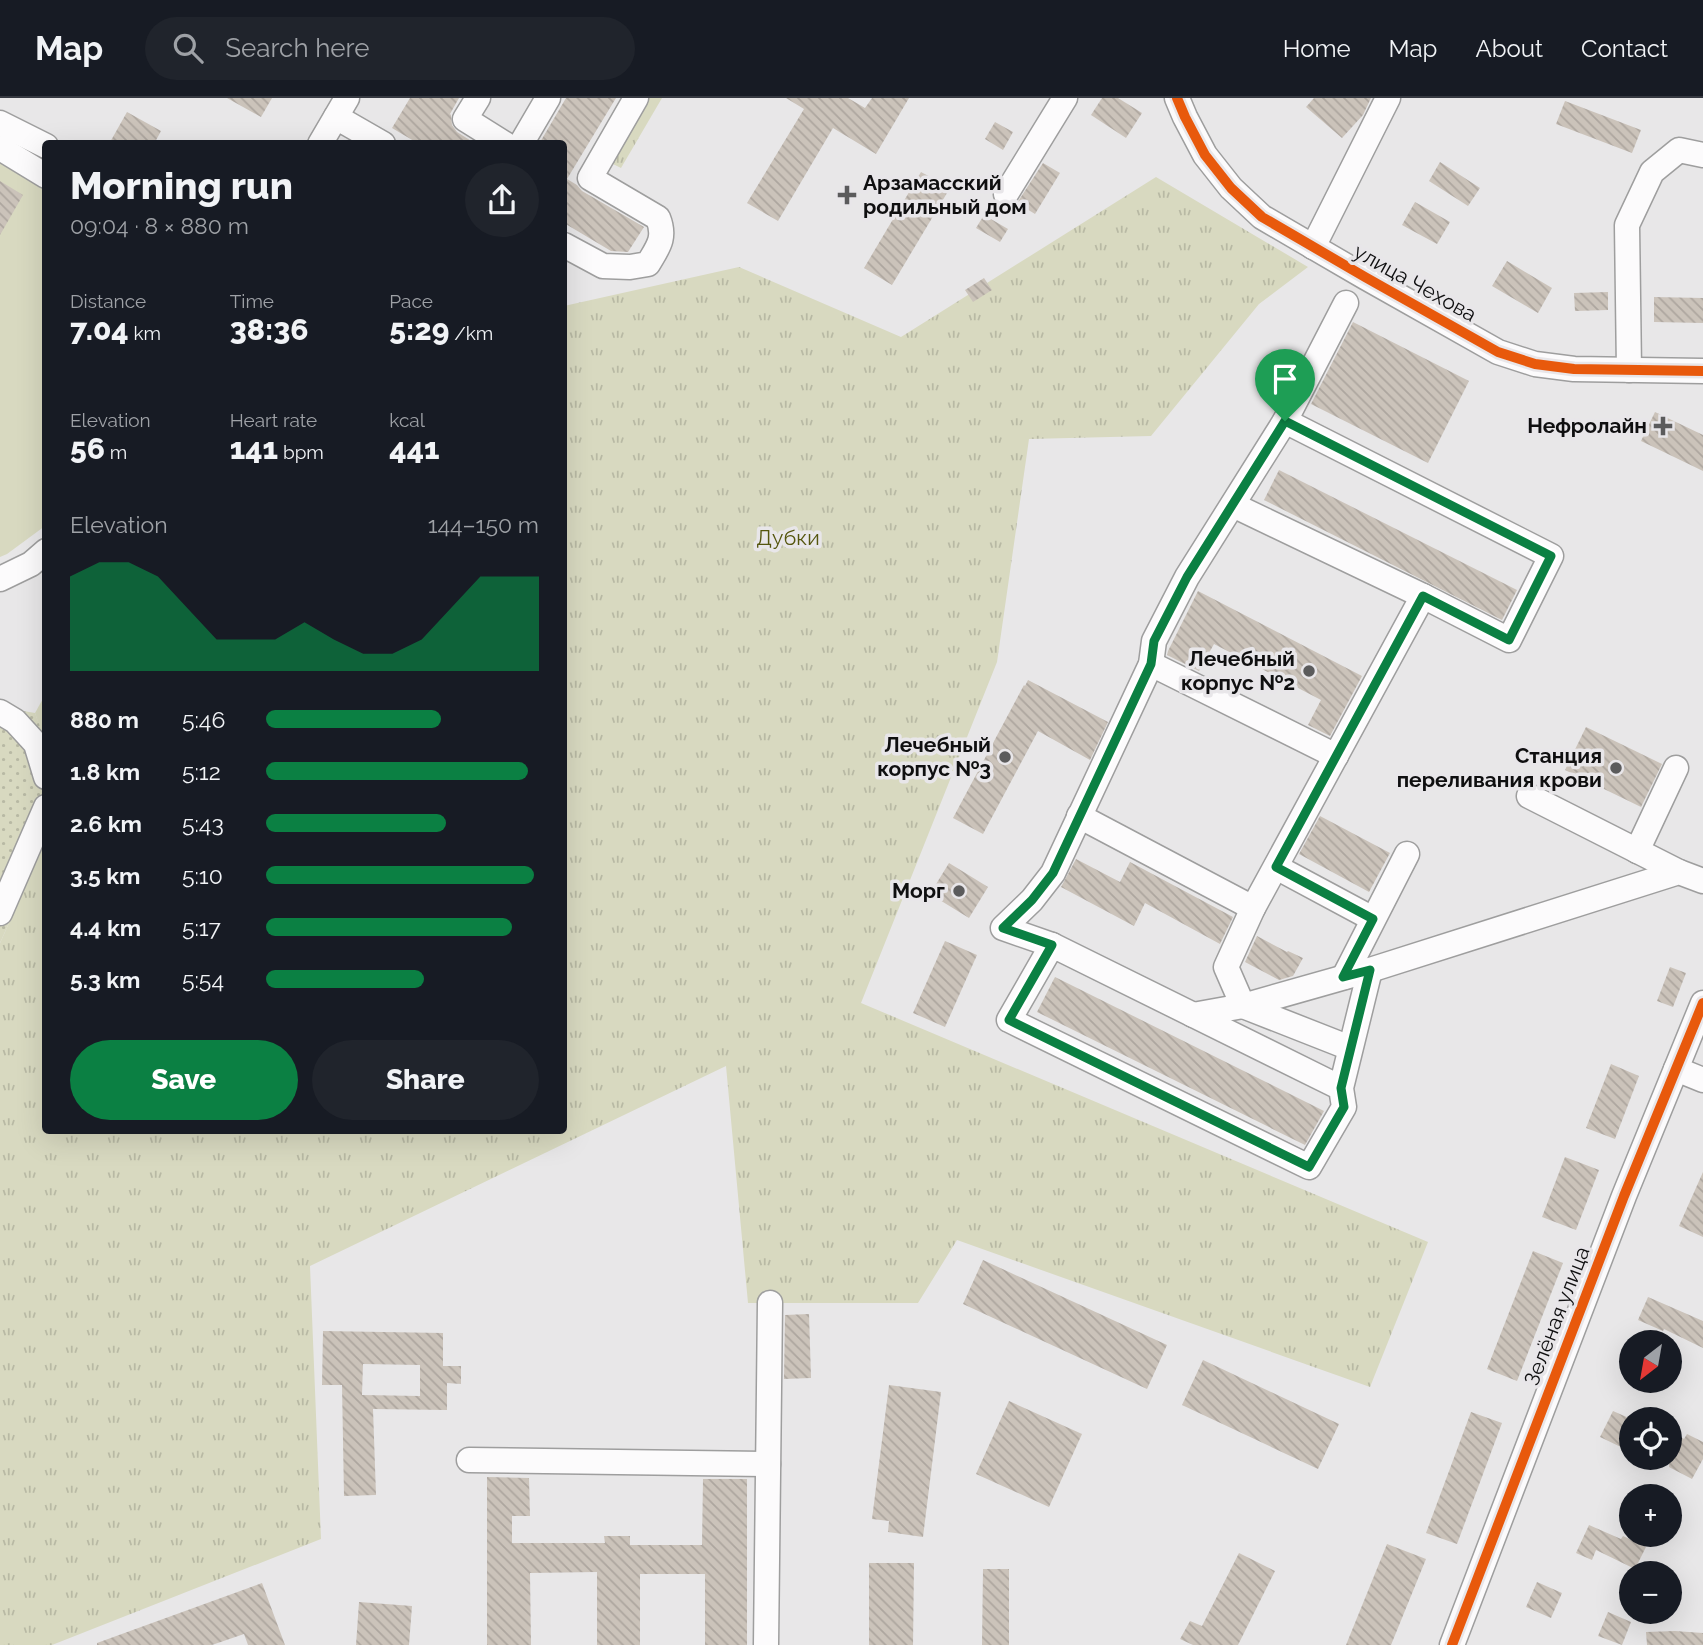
<!DOCTYPE html>
<html lang="en">
<head>
<meta charset="utf-8">
<style>
  body { margin:0; font-family:Raleway,sans-serif; background:#20242c; color:#f1f3f6; height:100vh; display:flex; flex-direction:column; font-size:26px; white-space:nowrap }
  * { box-sizing:border-box; margin:0 }
  p { font-size:23px; color:#9ea1a6 }
  .icon { flex:none; width:38px; height:38px; fill:none; stroke:currentColor; stroke-width:2; stroke-linecap:round; stroke-linejoin:round }
  .map { position:relative; flex:1; overflow:hidden }
  .side { position:absolute; left:42px; top:42px; width:525px; height:994px; display:flex; flex-direction:column; background:#171b24; border-radius:7px; box-shadow:0 7px 28px #0002 }
  .side>* { flex:none }
  .needle { width:46px; rotate:211deg }
  .fabs { position:absolute; left:1619px; top:1232px; display:grid; gap:14px }
  .fabs a { display:grid; place-items:center; width:63px; height:63px; border-radius:50%; background:#171b24; box-shadow:0 7px 28px #0002; font-size:35px }
  .pin { position:absolute; display:grid; place-items:center; width:60px; height:60px; color:#fff; margin:-72px -30px; border-radius:50% 50% 50% 0; rotate:-45deg; box-shadow:0 0 7px #0007 }
  .pin .icon { rotate:45deg }
  .round { display:grid; place-items:center; flex:none; width:74px; height:74px; border-radius:37px; background:#20242c }
  .headline { display:flex; align-items:center; justify-content:space-between; height:119px; padding:0 28px }
  h1 { font-size:38px; font-weight:800; line-height:52px }
  .metrics { display:grid; grid-template-columns:repeat(3,1fr); gap:10px; height:119px; padding:7px 28px }
  .metrics div { display:grid; align-content:center }
  .metrics b { font-size:30px; font-weight:800 }
  .metrics small { font-size:19px; font-weight:400 }
  .metrics p { font-size:19px }
  .chart { height:196px; padding:14px 28px }
  .chart p { display:flex; justify-content:space-between }
  .chart svg { width:100%; height:126px; margin-top:7px; fill:#0b8043; opacity:.7 }
  .primary-button { display:flex; gap:14px; margin-top:auto; padding:14px 28px }
  .primary-button a { flex:1; height:80px; border-radius:42px; background:#0b8043; color:#fff; font-size:28px; font-weight:800; line-height:80px; text-align:center }
  .primary-button a+a { background:#20242c; color:#f1f3f6 }
  ul { padding:0 28px; list-style:none; font-size:23px }
  li { display:grid; grid-template-columns:112px 84px 1fr; align-items:center; height:52px }
  li i { height:18px; border-radius:9px; background:#0b8043 }
  header { display:flex; align-items:center; gap:42px; box-sizing:border-box; height:98px; padding:0 35px; background:#171b24; border-bottom:2px solid #363941 }
  header strong { font-size:33px }
  nav { display:flex; gap:38px; margin-inline-start:auto; font-size:24px }
  .search { width:490px; height:63px; background:#20242c; display:flex; align-items:center; gap:18px; box-sizing:border-box; padding:0 24px; border-radius:38px; color:#9ea1a6; font-size:26px }
  .map>svg:first-child { display:block }
  .grass { fill:url(#grass-tufts) }
  .garden { fill:url(#garden-dots) }
  .pitch { fill:#d8d9c0 }
  .building { fill:url(#building-back-hatch); fill-rule:evenodd }
  .lines { fill:none; stroke-linecap:round; stroke-linejoin:round }
  .minor-casing { stroke:#9e9e9e; stroke-width:27 }
  .minor { stroke:#fcfbfc; stroke-width:24 }
  .cycleway-casing { stroke:#e8e6e9; stroke-width:15 }
  .cycleway { stroke:#e8590c; stroke-width:10 }
  .route-casing { stroke:#fff; stroke-width:14 }
  .route { stroke:#0b8043; stroke-width:9 }
  .poi-dot { fill:#5b5b5c; stroke:#e8e6e9; stroke-width:2.5 }
  .labels { text-anchor:middle; stroke-width:7; stroke-linejoin:round; paint-order:stroke }
  .poi-label { font-size:21px; font-weight:bold; fill:#0f0f10; stroke:#e8e6e9; text-anchor:end }
  .street-label { font-size:21px; fill:#0f0f10; stroke:#e8e6e9 }
  .park-label { font-size:21px; fill:#55560e; stroke:#e8e6e9 }
</style>
</head>
<body>
<header>
<strong>Map</strong>
<div class="search"><svg class="icon" aria-label="search" viewBox="0 0 24 24"><circle cx="10" cy="10" r="6"/><path d="M15 15l6 6"/></svg>Search here</div>
<nav><a>Home</a><a>Map</a><a>About</a><a>Contact</a></nav>
</header>
<div class="map">
<svg width="1703" height="1547" viewBox="0 0 1703 1547">
  <defs>
    <pattern id="grass-tufts" width="24" height="20" patternUnits="userSpaceOnUse" patternTransform="scale(1.75)"><rect width="24" height="20" fill="#d8d9c0"/><path d="M3 7l-1-3M5 7V3M7 7l1-3M15 17l-1-3M17 17v-4M19 17l1-3" fill="none" stroke="#b8b9a4"/></pattern>
    <pattern id="garden-dots" width="8" height="8" patternUnits="userSpaceOnUse" patternTransform="scale(1.75)"><rect width="8" height="8" fill="#d8d9c0"/><path d="M2 2h.1M6 6h.1" fill="none" stroke="#b8b9a4" stroke-width="1.8" stroke-linecap="round"/></pattern>
    <pattern id="building-back-hatch" width="6" height="6" patternUnits="userSpaceOnUse" patternTransform="scale(1.75)"><rect width="6" height="6" fill="#cbc3ba"/><path d="M-1 5l2 2M0 0l6 6M5-1l2 2" fill="none" stroke="#ada69f"/></pattern>
  </defs>
  <rect width="100%" height="100%" fill="#e8e7e8"/>
  <!-- grass -->
  <g class="grass">
    <polygon points="649,0 662,0 621,70 611,65"/>
    <polygon points="1156,79 1308,169 1259,206 1151,338 1029,341 997,564 861,905 1428,1144 1370,1289 957,1142 918,1205 748,1205 726,968 310,1168 321,1441 52,1547 0,1547 0,845 45,745 46,1032 564,1032 564,208 739,169 901,239"/>
    <polygon points="45,597 45,645 35,615"/>
  </g>
  <!-- garden -->
  <polygon class="garden" points="0,609 35,615 46,645 45,745 0,845"/>
  <!-- pitch -->
  <polygon class="pitch" points="0,40 46,66 45,428 7,456 0,459"/>
  <!-- building -->
  <g class="building">
    <polygon points="227,0 272,0 261,19"/>
    <polygon points="410,0 459,0 450,16 451,17 452,27 457,34 476,46 419,46 392,30"/>
    <polygon points="566,0 616,0 567,81 577,87 582,93 644,129 628,154 611,153 564,125 564,46 539,46"/>
    <polygon points="786,0 848,0 865,10 872,0 909,0 876,56 833,30 778,123 747,105 804,11"/>
    <polygon points="1102,0 1118,0 1142,15 1126,40 1091,17"/>
    <polygon points="1314,0 1371,0 1363,17 1342,40 1306,9"/>
    <polygon points="1565,3 1641,32 1632,55 1556,26"/>
    <polygon points="127,14 161,33 154,46 109,46"/>
    <polygon points="995,24 1013,34 1003,52 985,41"/>
    <polygon points="1440,64 1480,90 1468,108 1429,83"/>
    <polygon points="1043,65 1060,75 1035,116 1017,105"/>
    <polygon points="921,74 950,90 892,187 864,170"/>
    <polygon points="0,83 23,97 0,137"/>
    <polygon points="1415,104 1450,124 1437,146 1402,127"/>
    <polygon points="984,117 1008,131 1000,144 976,130"/>
    <polygon points="1507,163 1552,190 1538,215 1492,188"/>
    <polygon points="984,180 992,192 973,204 965,192"/>
    <polygon points="1608,194 1608,212 1575,213 1574,195"/>
    <polygon points="1654,199 1703,200 1703,225 1654,224"/>
    <polygon points="1353,224 1469,283 1428,365 1311,306"/>
    <polygon points="1655,314 1703,337 1703,373 1641,343"/>
    <polygon points="1279,372 1517,492 1502,522 1264,402"/>
    <polygon points="1198,493 1362,578 1330,638 1308,627 1321,602 1214,546 1199,573 1167,557 1168,553"/>
    <polygon points="1028,582 1108,624 1090,662 1038,633 983,736 953,720 1024,587 1025,588"/>
    <polygon points="1586,629 1662,666 1641,709 1565,672"/>
    <polygon points="1320,718 1390,755 1369,794 1299,756"/>
    <polygon points="1076,761 1120,784 1130,764 1233,819 1220,846 1145,805 1134,828 1061,789"/>
    <polygon points="949,765 988,789 969,820 930,796"/>
    <polygon points="1257,838 1287,854 1288,853 1303,860 1293,878 1279,882 1245,864"/>
    <polygon points="945,843 977,857 945,929 913,915"/>
    <polygon points="1670,869 1686,875 1673,909 1657,903"/>
    <polygon points="1055,879 1324,1013 1305,1047 1037,914"/>
    <polygon points="1611,966 1639,978 1615,1041 1586,1030"/>
    <polygon points="1565,1059 1599,1072 1576,1132 1542,1119"/>
    <polygon points="1703,1074 1703,1139 1679,1128"/>
    <polygon points="1533,1153 1563,1165 1517,1283 1487,1271"/>
    <polygon points="983,1162 1167,1247 1147,1291 963,1206"/>
    <polygon points="1648,1199 1703,1223 1703,1250 1664,1231 1663,1233 1638,1222"/>
    <polygon points="809,1216 811,1280 784,1281 785,1217"/>
    <path d="M323 1233 443 1235V1268H461V1286L447 1285V1312L373 1311 376 1397 344 1398 342 1287H322ZM363 1266 420 1267V1298L362 1297Z"/>
    <polygon points="1203,1262 1339,1326 1318,1371 1182,1307"/>
    <polygon points="889,1287 941,1294 923,1439 888,1434 889,1423 872,1421"/>
    <polygon points="1009,1303 1082,1336 1049,1409 976,1376"/>
    <polygon points="1613,1313 1631,1321 1631,1338 1625,1351 1600,1339"/>
    <polygon points="1471,1314 1502,1325 1457,1446 1426,1435"/>
    <polygon points="1670,1333 1684,1341 1687,1336 1703,1344 1703,1361 1692,1381 1669,1369"/>
    <polygon points="487,1379 529,1380 530,1418 512,1418 512,1445 605,1445 604,1438 630,1438 630,1447 702,1447 703,1381 747,1381 747,1547 705,1547 705,1476 640,1476 640,1547 597,1547 597,1474 530,1475 531,1547 487,1547"/>
    <polygon points="1589,1427 1621,1441 1623,1438 1646,1449 1635,1471 1596,1452 1592,1462 1576,1455"/>
    <polygon points="1387,1446 1426,1461 1391,1547 1346,1547"/>
    <polygon points="1239,1455 1275,1473 1238,1547 1193,1547 1180,1541 1190,1523 1202,1528"/>
    <polygon points="869,1465 914,1465 913,1547 869,1547"/>
    <polygon points="983,1471 1009,1471 1009,1547 982,1547"/>
    <polygon points="1537,1484 1562,1495 1551,1520 1526,1509"/>
    <polygon points="262,1485 285,1547 248,1547 244,1536 212,1547 97,1547 97,1545"/>
    <polygon points="359,1504 412,1508 409,1547 356,1547"/>
    <polygon points="1608,1514 1631,1524 1622,1547 1598,1538"/>
    <polygon points="1675,1533 1703,1535 1703,1547 1647,1547 1646,1534"/>
  </g>
  <g class="lines">
    <defs>
      <g id="minor">
        <polyline points="478,0 465,21 505,46"/>
        <polyline points="1177,0 1185,19 1205,57 1231,90 1262,119 1365,179 1498,254 1535,266 1574,271 1703,273"/>
        <polyline points="336,19 383,46"/>
        <polyline points="0,25 46,48"/>
        <polyline points="320,46 347,0"/>
        <polyline points="521,46 548,0"/>
        <polyline points="0,50 46,78"/>
        <polyline points="1006,96 1065,0"/>
        <path d="M564 147 603 168 630 169 648 166C658 149 666 140 658 120L590 80 636 0"/>
        <polyline points="1313,149 1388,0"/>
        <polyline points="1629,272 1627,127 1652,74 1679,52 1703,57"/>
        <polyline points="1233,407 1423,498 1509,542 1551,458 1285,323"/>
        <polyline points="0,481 31,466 46,453"/>
        <polyline points="1151,566 1336,658"/>
        <polyline points="0,614 15,623 36,646 46,679"/>
        <polyline points="1529,698 1679,774"/>
        <polyline points="1079,718 1253,810"/>
        <polyline points="1637,753 1676,670"/>
        <polyline points="1276,769 1373,821"/>
        <polyline points="0,815 46,709"/>
        <polyline points="1052,847 1003,830 1032,802 1053,775 1151,566 1154,543 1187,479 1285,323 1346,205"/>
        <polyline points="1344,879 1407,756"/>
        <polyline points="1193,917 1243,908 1370,872 1679,774 1703,783"/>
        <polyline points="1350,950 1243,908 1226,869 1253,810 1423,498"/>
        <polyline points="1676,971 1703,982"/>
        <polyline points="1341,990 1052,847 1009,922 1309,1069 1344,1009 1341,990 1370,872"/>
        <polyline points="469,1362 768,1366"/>
        <polyline points="766,1547 770,1205"/>
        <polyline points="1452,1547 1624,1098 1703,905"/>
      </g>
    </defs>
    <!-- minor casing -->
    <use href="#minor" class="minor-casing"/>
    <!-- minor -->
    <use href="#minor" class="minor"/>
    <defs>
      <g id="cycleway">
        <polyline points="1177,0 1185,19 1205,57 1231,90 1262,119 1365,179 1498,254 1535,266 1574,271 1703,273"/>
        <polyline points="1452,1547 1624,1098 1703,905"/>
      </g>
    </defs>
    <!-- cycleway casing -->
    <use href="#cycleway" class="cycleway-casing"/>
    <!-- cycleway -->
    <use href="#cycleway" class="cycleway"/>
  </g>
  <g class="lines">
    <defs>
      <polygon id="route" points="1285,323 1551,458 1509,542 1423,498 1276,769 1373,821 1343,879 1370,872 1341,990 1344,1009 1309,1069 1009,922 1052,847 1003,830 1032,802 1053,775 1151,566 1154,543 1187,479"/>
    </defs>
    <!-- route casing -->
    <use href="#route" class="route-casing"/>
    <!-- route -->
    <use href="#route" class="route"/>
  </g>
  <!-- markers -->
  <g class="poi-dot">
    <path d="M843.5 86.5h7v7h7v7h-7v7h-7v-7h-7v-7h7z"/>
    <path d="M1659.5 317.5h7v7h7v7h-7v7h-7v-7h-7v-7h7z"/>
    <circle cx="1309" cy="573" r="7"/>
    <circle cx="1005" cy="659" r="7"/>
    <circle cx="1616" cy="670" r="7"/>
    <circle cx="959" cy="793" r="7"/>
  </g>
  <g class="labels">
    <!-- poi labels -->
    <g class="poi-label">
      <text x="863" y="92" text-anchor="start">Арзамасский<tspan x="863" dy="24">родильный дом</tspan></text>
      <text x="1647" y="335">Нефролайн</text>
      <text x="1295" y="568">Лечебный<tspan x="1295" dy="24">корпус №2</tspan></text>
      <text x="991" y="654">Лечебный<tspan x="991" dy="24">корпус №3</tspan></text>
      <text x="1602" y="665">Станция<tspan x="1602" dy="24">переливания крови</tspan></text>
      <text x="945" y="800">Морг</text>
    </g>
    <!-- street labels -->
    <g class="street-label">
      <text transform="translate(1415 185) rotate(29)" y="7">улица Чехова</text>
      <text transform="translate(1557 1218) rotate(-69)" y="7">Зелёная улица</text>
    </g>
    <!-- park labels -->
    <g class="park-label">
      <text x="788" y="447">Дубки</text>
    </g>
  </g>
</svg>
<div class="fabs">
<a><svg class="needle" viewBox="-14 -14 28 28"><path d="M0-13l5 13h-10z" fill="#e53935"/><path d="M0 13l5-13h-10z" fill="#9ea1a6"/></svg></a>
<a><svg class="icon" aria-label="locate" viewBox="0 0 24 24"><circle cx="12" cy="12" r="6"/><path d="M12 2v4M12 18v4M2 12h4M18 12h4"/></svg></a>
<a>+</a>
<a>−</a>
</div>
<div class="pin" style="left:1285px;top:323px;background:#1e9e55"><svg class="icon" aria-label="arrive" viewBox="0 0 24 24"><path d="M6 21V4h12l-3 4 3 4H6"/></svg></div>
<section class="side">
<div class="headline"><div><h1>Morning run</h1><p>09:04 · 8 × 880 m</p></div><a class="round"><svg class="icon" aria-label="share" viewBox="0 0 24 24"><path d="M12 15V3M7 8l5-5 5 5M5 13v7h14v-7"/></svg></a></div>
<div class="metrics">
<div><p>Distance</p><b>7.04<small> km</small></b></div>
<div><p>Time</p><b>38:36</b></div>
<div><p>Pace</p><b>5:29<small> /km</small></b></div>
</div>
<div class="metrics">
<div><p>Elevation</p><b>56<small> m</small></b></div>
<div><p>Heart rate</p><b>141<small> bpm</small></b></div>
<div><p>kcal</p><b>441</b></div>
</div>
<div class="chart"><p><span>Elevation</span>144–150 m</p>
<svg viewBox="0 0 160 44" preserveAspectRatio="none"><path d="M0 44V11L10 6L20 6L30 11L40 22L50 33L60 33L70 33L80 27L90 33L100 38L110 38L120 33L130 22L140 11L150 11L160 11V44z"/></svg>
</div>
<ul>
<li><b>880 m</b>5:46<i style="width:64%"></i></li>
<li><b>1.8 km</b>5:12<i style="width:96%"></i></li>
<li><b>2.6 km</b>5:43<i style="width:66%"></i></li>
<li><b>3.5 km</b>5:10<i style="width:98%"></i></li>
<li><b>4.4 km</b>5:17<i style="width:90%"></i></li>
<li><b>5.3 km</b>5:54<i style="width:58%"></i></li>
</ul>
<div class="primary-button"><a>Save</a><a>Share</a></div>
</section>
</div>
</body>
</html>
